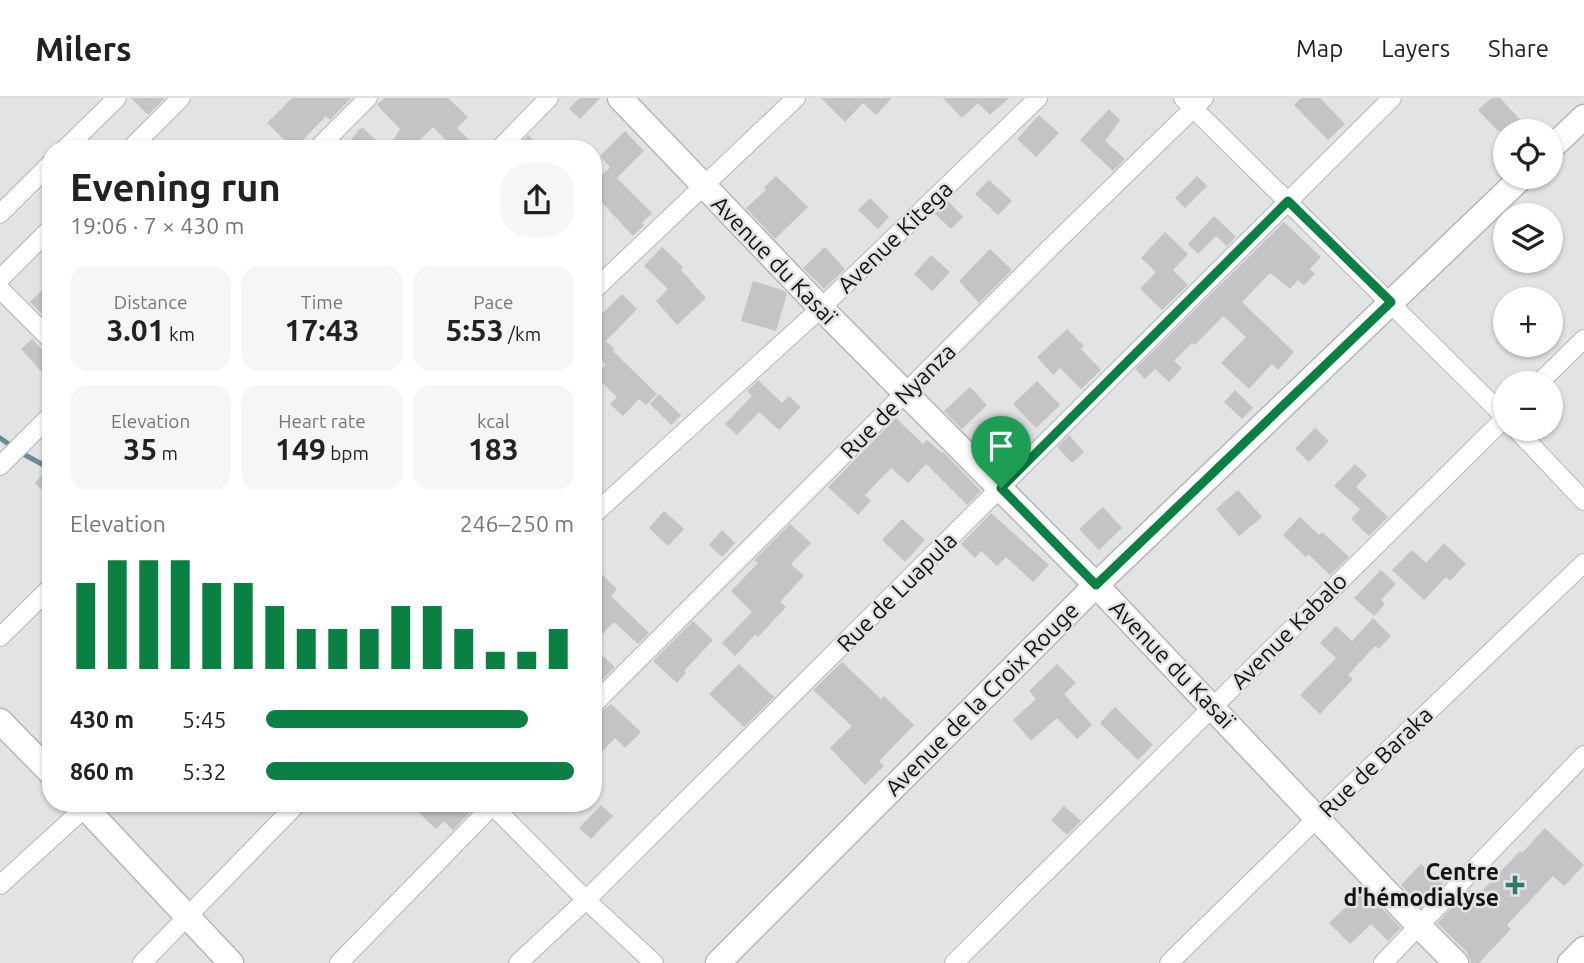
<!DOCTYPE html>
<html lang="en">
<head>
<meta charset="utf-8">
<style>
  body { margin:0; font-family:Ubuntu,sans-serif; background:#f6f6f6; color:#222; height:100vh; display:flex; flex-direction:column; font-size:26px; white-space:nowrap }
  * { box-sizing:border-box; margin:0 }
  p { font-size:23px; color:#767676 }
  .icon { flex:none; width:38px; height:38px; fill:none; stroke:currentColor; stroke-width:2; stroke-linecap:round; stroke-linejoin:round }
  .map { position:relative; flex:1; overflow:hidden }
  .drawer { position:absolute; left:42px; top:42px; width:560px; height:672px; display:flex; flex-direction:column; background:#fff; border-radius:28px; box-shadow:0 2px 5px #0004 }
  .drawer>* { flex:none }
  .fabs { position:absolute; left:1493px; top:21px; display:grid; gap:14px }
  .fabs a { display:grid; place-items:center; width:70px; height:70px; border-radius:50%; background:#fff; box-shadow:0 2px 5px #0004; font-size:35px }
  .pin { position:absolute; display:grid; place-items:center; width:60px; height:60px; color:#fff; margin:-72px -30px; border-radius:50% 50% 50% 0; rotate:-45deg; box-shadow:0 0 7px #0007 }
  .pin .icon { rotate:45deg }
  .round { display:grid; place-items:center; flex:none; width:74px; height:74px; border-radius:28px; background:#f6f6f6 }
  .overview { display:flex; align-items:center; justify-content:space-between; height:119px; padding:0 28px }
  h1 { font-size:38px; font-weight:700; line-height:52px }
  .metrics { display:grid; grid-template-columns:repeat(3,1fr); gap:10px; height:119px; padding:7px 28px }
  .metrics div { display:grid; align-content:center; border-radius:18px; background:#f6f6f6; text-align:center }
  .metrics b { font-size:30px; font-weight:700 }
  .metrics small { font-size:19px; font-weight:400 }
  .metrics p { font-size:19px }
  .chart { height:196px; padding:14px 28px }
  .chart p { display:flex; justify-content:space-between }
  .chart svg { width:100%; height:126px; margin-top:7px; stroke:#0b8043; stroke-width:6 }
  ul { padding:0 28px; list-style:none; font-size:23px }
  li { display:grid; grid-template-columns:112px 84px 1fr; align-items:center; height:52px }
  li i { height:18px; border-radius:9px; background:#0b8043 }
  header { display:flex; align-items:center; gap:42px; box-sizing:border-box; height:98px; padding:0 35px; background:#fff; border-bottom:2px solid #e0e0e0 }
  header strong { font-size:33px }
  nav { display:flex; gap:38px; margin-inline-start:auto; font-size:24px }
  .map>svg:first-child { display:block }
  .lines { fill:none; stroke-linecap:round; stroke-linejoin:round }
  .stream { stroke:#6d8993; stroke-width:5 }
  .building { fill:#c4c4c6 }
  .street-casing { stroke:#b4b5b7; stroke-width:20 }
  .secondary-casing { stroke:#b4b5b7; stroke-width:27 }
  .street { stroke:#fff; stroke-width:18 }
  .secondary { stroke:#fff; stroke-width:24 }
  .route-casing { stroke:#fff; stroke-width:14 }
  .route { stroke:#0b8043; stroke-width:9 }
  .poi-dot { fill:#33786d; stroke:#e2e3e5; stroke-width:2.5 }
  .labels { text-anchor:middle; stroke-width:5; stroke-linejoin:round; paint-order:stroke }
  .street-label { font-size:23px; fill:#121314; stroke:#e2e3e5 }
  .poi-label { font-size:23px; font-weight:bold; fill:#121314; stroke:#e2e3e5; text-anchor:end }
</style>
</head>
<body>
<header>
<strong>Milers</strong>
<nav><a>Map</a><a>Layers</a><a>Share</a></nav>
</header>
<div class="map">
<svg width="1584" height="865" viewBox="0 0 1584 865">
  <rect width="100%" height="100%" fill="#e2e3e5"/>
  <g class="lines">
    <!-- stream -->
    <g class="stream">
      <polyline points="0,340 10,347"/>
      <polyline points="25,357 51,371"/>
    </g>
  </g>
  <!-- building -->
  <g class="building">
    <polygon points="131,0 165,0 148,17"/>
    <polygon points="292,0 351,0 330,22 326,18 294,51 267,25"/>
    <polygon points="384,0 448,0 468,19 457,30 478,51 455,51 433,29 416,46 410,41 404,51 388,51 400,31 377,7"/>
    <polygon points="579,0 600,0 580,21 569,11"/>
    <polygon points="821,0 892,0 876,17 863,5 845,24"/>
    <polygon points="943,0 1009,0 990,17 978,5 962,20"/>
    <polygon points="1301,0 1320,0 1345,26 1328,42 1294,7"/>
    <polygon points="1491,0 1500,0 1524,26 1516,33 1498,33 1478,12"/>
    <polygon points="1109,11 1120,22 1105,43 1125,61 1113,73 1080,42"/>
    <polygon points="1039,17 1059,35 1036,59 1017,41"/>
    <polygon points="362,29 385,51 361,51 351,41"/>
    <polygon points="625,33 644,53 617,80 652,115 642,125 644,127 633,138 593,95 593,86 610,69 600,58"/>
    <polygon points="528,37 542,51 515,51"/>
    <polygon points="776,78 808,109 775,141 746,110 766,92 764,89"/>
    <polygon points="1197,78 1207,88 1185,110 1175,100"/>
    <polygon points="989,82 1012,103 998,117 975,96"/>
    <polygon points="870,100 889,119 878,131 858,112"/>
    <polygon points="948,103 963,119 951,131 935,116"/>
    <polygon points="1214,118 1236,139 1227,148 1216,138 1198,156 1188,146"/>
    <polygon points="1284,124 1321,159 1310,171 1315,176 1304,187 1298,182 1290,191 1270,175 1242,204 1294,254 1278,272 1272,266 1249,291 1221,265 1246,239 1223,218 1195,247 1192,245 1174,263 1182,270 1169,284 1155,271 1145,281 1135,271"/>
    <polygon points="1165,134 1188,156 1173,172 1188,187 1162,212 1140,191 1156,174 1141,160"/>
    <polygon points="662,149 683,169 681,172 706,200 677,227 656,203 668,191 644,168"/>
    <polygon points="825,149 845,171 824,191 803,170"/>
    <polygon points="990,151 1012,172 979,205 959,183"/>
    <polygon points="931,157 950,174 932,193 914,176"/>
    <polygon points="753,183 783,192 787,196 776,233 741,223"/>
    <polygon points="43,191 51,199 51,225 30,204"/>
    <polygon points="622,196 637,211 606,243 614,251 613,253 657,296 646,307 639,301 623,318 610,306 617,299 595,278 606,267 595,255 593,257 593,230 602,223 598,220"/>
    <polygon points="1067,231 1084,248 1081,251 1101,272 1081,291 1060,270 1053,277 1037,259"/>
    <polygon points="32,241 51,261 51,284 21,251"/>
    <polygon points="758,282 782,305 789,298 801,309 779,332 759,314 737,337 725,326 752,298 747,293"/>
    <polygon points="1037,283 1060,307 1036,330 1013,306"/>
    <polygon points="970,289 987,307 962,331 944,313"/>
    <polygon points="1235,292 1253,310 1242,321 1224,304"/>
    <polygon points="659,296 681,317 671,327 650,306"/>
    <polygon points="896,320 923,346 927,342 942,355 943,354 981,393 967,407 926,366 908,385 891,370 865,397 871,403 858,417 828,389"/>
    <polygon points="1315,330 1329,343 1309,364 1295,351"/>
    <polygon points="1069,337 1084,354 1072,365 1057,349"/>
    <polygon points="1355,366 1367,377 1356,389 1388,419 1369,438 1351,421 1360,411 1334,388"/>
    <polygon points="44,375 51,382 51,401 35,385"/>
    <polygon points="1238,392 1262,419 1239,438 1216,411"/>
    <polygon points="1103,409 1122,430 1099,452 1079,431"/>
    <polygon points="664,413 684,431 668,448 649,430"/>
    <polygon points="991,415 1049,467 1033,484 1006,459 997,468 981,453 975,460 961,446"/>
    <polygon points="1300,419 1319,437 1322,434 1349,459 1330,477 1308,456 1306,459 1283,437"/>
    <polygon points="902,421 925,442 905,464 882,442"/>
    <polygon points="790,426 811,445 791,466 804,478 780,504 786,509 758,539 755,537 735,558 722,545 752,514 731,493 758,465 754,462"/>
    <polygon points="722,432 735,445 722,459 709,447"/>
    <polygon points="1444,445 1466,466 1450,483 1446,479 1424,502 1392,472 1412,452 1426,465"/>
    <polygon points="1381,472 1396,486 1381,502 1385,506 1374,518 1354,500"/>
    <polygon points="600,475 617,491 611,498 649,535 638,546 614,524 593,545 593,482"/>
    <polygon points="1373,520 1391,538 1379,551 1375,548 1348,577 1353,581 1320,616 1300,597 1336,560 1320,545 1336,528 1352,543"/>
    <polygon points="693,523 713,542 684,573 686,575 677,585 653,563"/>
    <polygon points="593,549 615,569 593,591"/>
    <polygon points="842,564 881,601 884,598 914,627 879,663 884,668 865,687 830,650 852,628 813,592"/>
    <polygon points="739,566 774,599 744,629 709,596"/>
    <polygon points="1057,566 1076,585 1064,596 1092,627 1077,641 1057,620 1031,643 1013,622 1036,601 1029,593"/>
    <polygon points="611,606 641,634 625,650 615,640 593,663 593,618 600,615"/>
    <polygon points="1115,609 1153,647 1138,662 1100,625"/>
    <polygon points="422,705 479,705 453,732 444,723 436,731 416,712"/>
    <polygon points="601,707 613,718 591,741 579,730"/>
    <polygon points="1064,708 1081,723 1067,737 1051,722"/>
    <polygon points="1545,730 1584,767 1564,788 1553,778 1507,827 1511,831 1479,865 1471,865 1467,854 1437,825 1470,791 1477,798 1520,753 1522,755"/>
    <polygon points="1421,766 1443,786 1421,809 1401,787"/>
    <polygon points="1364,792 1401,830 1388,843 1371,826 1350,846 1329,825"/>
  </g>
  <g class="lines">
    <defs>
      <g id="street">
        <polyline points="1183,0 1505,319"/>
        <polyline points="65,51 117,0"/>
        <polyline points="130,51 181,0"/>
        <polyline points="317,51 368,0"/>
        <polyline points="499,51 549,0"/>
        <polyline points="0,116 51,65"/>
        <polyline points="0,181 51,130"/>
        <polyline points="0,191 51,242"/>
        <polyline points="593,193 796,0"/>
        <polyline points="1539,285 1584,241"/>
        <polyline points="1516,331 1584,403"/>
        <polyline points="0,368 51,317"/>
        <polyline points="593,417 821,210 1038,0"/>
        <polyline points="0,539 51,489"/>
        <polyline points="593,607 1051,149 1204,0"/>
        <polyline points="490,705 586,802 654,865"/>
        <polyline points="0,787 90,705"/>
        <polyline points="142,865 298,705"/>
        <polyline points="339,865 495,705"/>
        <polyline points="518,865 586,802 1392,0"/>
        <polyline points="954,865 1505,320"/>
        <polyline points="1169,865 1316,721 1584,465"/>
        <polyline points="1383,865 1584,657"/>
      </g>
      <g id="secondary">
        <polyline points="620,0 821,210 1096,487 1419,828 1456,865"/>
        <polyline points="1550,51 1584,19"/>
        <polyline points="0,623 51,675"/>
        <polyline points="81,705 231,865"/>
        <polyline points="718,865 1096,487 1522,79"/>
        <polyline points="1570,865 1584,851"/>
      </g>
    </defs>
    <!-- street casing -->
    <use href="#street" class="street-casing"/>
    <!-- secondary casing -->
    <use href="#secondary" class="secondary-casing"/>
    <!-- street -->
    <use href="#street" class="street"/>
    <!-- secondary -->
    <use href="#secondary" class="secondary"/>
  </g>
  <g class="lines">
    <defs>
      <polygon id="route" points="1288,103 1391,204 1096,487 1001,390"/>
    </defs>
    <!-- route casing -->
    <use href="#route" class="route-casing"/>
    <!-- route -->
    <use href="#route" class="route"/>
  </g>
  <!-- markers -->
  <path class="poi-dot" d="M1511.5 776.5h7v7h7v7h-7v7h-7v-7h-7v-7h7z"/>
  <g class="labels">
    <!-- street labels -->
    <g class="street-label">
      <text transform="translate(895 139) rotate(-44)" y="8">Avenue Kitega</text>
      <text transform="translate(774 162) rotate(46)" y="8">Avenue du Kasaï</text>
      <text transform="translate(898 303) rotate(-45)" y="8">Rue de Nyanza</text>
      <text transform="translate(897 494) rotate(-45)" y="8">Rue de Luapula</text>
      <text transform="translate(1289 533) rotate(-45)" y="8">Avenue Kabalo</text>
      <text transform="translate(1172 566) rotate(46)" y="8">Avenue du Kasaï</text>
      <text transform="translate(982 601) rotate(-45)" y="8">Avenue de la Croix Rouge</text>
      <text transform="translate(1376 664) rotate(-44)" y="8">Rue de Baraka</text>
    </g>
    <!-- poi labels -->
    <g class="poi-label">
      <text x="1499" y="782">Centre<tspan x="1499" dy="26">d'hémodialyse</tspan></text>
    </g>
  </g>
</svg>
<div class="fabs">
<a><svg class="icon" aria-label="locate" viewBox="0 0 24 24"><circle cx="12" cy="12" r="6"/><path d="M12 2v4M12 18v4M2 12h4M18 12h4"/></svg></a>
<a><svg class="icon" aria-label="layers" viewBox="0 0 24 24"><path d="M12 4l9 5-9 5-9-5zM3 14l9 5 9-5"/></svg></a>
<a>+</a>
<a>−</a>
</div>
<div class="pin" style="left:1001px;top:390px;background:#1e9e55"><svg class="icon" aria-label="arrive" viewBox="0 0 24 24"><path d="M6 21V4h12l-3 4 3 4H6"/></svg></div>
<section class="drawer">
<div class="overview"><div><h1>Evening run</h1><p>19:06 · 7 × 430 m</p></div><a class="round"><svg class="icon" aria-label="share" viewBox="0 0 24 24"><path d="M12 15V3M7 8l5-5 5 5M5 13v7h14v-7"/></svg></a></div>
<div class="metrics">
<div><p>Distance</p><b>3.01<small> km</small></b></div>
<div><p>Time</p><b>17:43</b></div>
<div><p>Pace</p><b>5:53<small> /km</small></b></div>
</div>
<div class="metrics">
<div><p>Elevation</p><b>35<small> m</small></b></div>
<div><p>Heart rate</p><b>149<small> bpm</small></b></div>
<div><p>kcal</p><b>183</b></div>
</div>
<div class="chart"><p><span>Elevation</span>246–250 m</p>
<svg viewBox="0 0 160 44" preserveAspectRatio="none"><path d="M5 44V14M15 44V6M25 44V6M35 44V6M45 44V14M55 44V14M65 44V22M75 44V30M85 44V30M95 44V30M105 44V22M115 44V22M125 44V30M135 44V38M145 44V38M155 44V30"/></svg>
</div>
<ul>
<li><b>430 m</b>5:45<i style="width:85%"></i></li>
<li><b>860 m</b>5:32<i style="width:100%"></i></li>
</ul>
</section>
</div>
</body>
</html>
